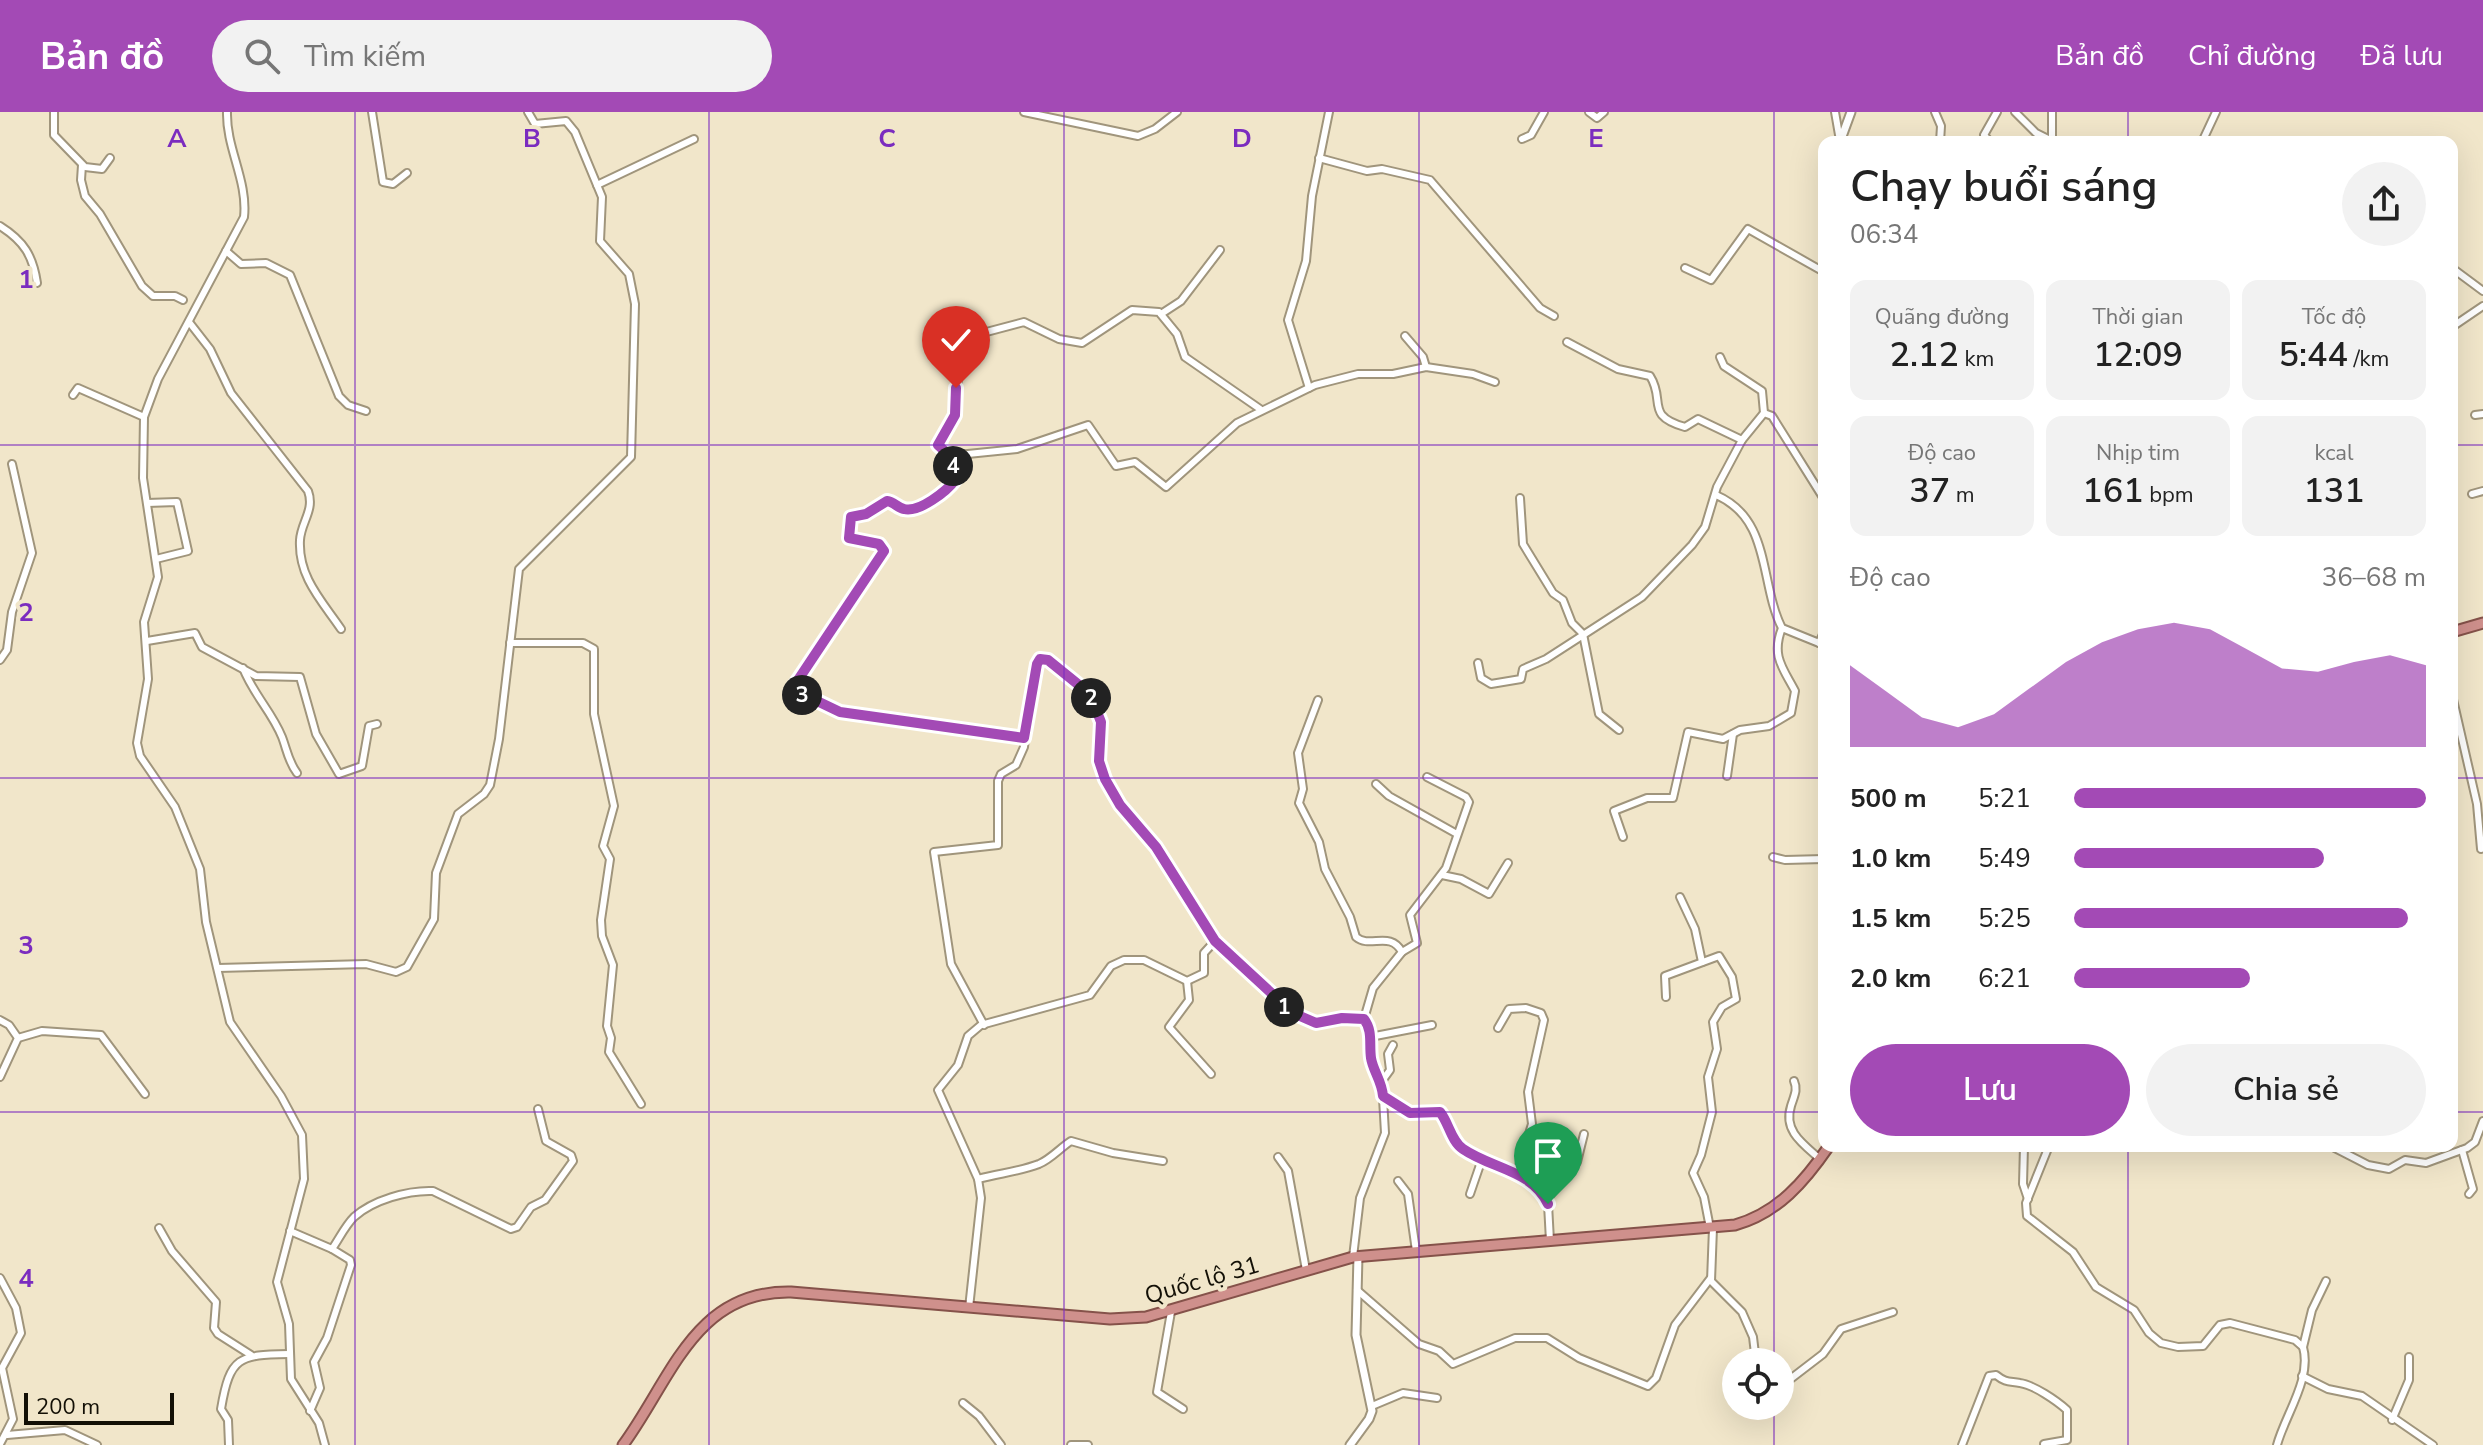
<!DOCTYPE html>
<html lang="vi">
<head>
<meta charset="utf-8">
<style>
  body { margin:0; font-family:"Nunito Sans",sans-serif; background:#f2f2f2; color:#222; height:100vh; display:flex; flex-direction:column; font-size:30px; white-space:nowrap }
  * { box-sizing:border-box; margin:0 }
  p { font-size:26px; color:#767676 }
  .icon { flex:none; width:44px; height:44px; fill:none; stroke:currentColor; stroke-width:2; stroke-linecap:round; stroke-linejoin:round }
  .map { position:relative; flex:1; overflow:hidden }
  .side { position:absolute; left:1818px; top:24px; width:640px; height:1016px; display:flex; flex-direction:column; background:#fff; border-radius:16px; box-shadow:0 8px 32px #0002 }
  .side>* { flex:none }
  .buttons { position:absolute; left:1722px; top:1236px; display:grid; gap:16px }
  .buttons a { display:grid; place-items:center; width:72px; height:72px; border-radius:50%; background:#fff; box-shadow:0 8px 32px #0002; font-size:40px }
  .scale { position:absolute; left:24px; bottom:20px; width:150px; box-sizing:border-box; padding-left:8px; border:4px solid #131006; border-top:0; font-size:22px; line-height:28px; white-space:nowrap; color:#131006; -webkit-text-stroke:6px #f1e6ca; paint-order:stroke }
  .pin { position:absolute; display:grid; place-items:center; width:68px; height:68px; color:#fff; margin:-82px -34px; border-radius:50% 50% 50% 0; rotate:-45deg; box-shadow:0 0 8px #0007 }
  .pin .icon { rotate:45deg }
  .km { position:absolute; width:40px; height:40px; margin:-20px; border-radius:50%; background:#222; color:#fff; font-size:22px; line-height:40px; text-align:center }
  .round { display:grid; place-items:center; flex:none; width:84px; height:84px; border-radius:42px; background:#f2f2f2 }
  .summary { display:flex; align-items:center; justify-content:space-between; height:136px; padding:0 32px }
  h1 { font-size:44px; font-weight:600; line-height:60px }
  .figures { display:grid; grid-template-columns:repeat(3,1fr); gap:12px; height:136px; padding:8px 32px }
  .figures div { display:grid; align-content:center; border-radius:16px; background:#f2f2f2; text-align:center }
  .figures b { font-size:34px; font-weight:600 }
  .figures small { font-size:22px; font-weight:400 }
  .figures p { font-size:22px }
  .chart { height:224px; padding:16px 32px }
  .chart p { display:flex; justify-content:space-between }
  .chart svg { width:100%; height:144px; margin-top:8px; fill:#a34ab5; opacity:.7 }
  .primary-button { display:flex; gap:16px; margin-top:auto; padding:16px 32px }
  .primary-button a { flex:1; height:92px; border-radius:48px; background:#a34ab5; color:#fff; font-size:32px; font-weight:600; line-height:92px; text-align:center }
  .primary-button a+a { background:#f2f2f2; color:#222 }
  ul { padding:0 32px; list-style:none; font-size:26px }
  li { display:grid; grid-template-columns:128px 96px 1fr; align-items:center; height:60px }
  li i { height:20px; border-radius:10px; background:#a34ab5 }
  header { display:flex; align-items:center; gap:48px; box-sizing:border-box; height:112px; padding:0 40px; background:#a34ab5; color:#fff }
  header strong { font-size:38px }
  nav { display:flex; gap:44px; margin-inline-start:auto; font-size:28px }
  .search { width:560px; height:72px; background:#f2f2f2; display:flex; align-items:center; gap:20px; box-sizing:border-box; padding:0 28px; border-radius:44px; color:#767676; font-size:30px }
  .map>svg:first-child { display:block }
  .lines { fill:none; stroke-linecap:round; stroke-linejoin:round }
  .minor-casing { stroke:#a0957c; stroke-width:10 }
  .tertiary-casing { stroke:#a0957c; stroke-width:11 }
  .trunk-casing { stroke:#85524a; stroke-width:13 }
  .minor { stroke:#fff; stroke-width:6 }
  .tertiary { stroke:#fff; stroke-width:7 }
  .trunk { stroke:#cf908c; stroke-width:9 }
  .route-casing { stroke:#fff; stroke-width:16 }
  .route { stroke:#a34ab5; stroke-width:10 }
  .grid { fill:none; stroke:#7b2cbf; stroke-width:2; stroke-opacity:0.55 }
  .labels { text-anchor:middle; stroke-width:8; stroke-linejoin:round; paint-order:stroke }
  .street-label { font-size:24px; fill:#131006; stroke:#f1e6ca }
  .grid-label { font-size:26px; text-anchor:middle; font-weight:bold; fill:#7b2cbf; stroke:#f1e6ca; stroke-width:8; stroke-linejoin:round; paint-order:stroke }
</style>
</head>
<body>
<header>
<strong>Bản đồ</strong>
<div class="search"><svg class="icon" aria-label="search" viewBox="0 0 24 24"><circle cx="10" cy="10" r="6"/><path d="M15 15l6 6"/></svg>Tìm kiếm</div>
<nav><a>Bản đồ</a><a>Chỉ đường</a><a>Đã lưu</a></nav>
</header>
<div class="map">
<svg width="2483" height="1333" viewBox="0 0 2483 1333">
  <rect width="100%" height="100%" fill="#f1e6ca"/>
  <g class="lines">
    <defs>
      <g id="minor">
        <polyline points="54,0 54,23 85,55 102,57 110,46"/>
        <path d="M227 0C226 36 248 69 244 105L158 267 144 305 143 366 158 465 144 510 148 567 137 631 140 644 175 695 200 757 206 810 230 910 281 984 302 1023 304 1067 277 1170 289 1212 291 1267 319 1311 325 1333"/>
        <polyline points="372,0 383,70 393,72 407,61"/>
        <polyline points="1024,0 1138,24 1155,17 1177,0"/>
        <polyline points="1589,0 1597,6 1604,0"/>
        <polyline points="1835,0 1839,23"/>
        <polyline points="1935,0 1941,14 1940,30"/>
        <polyline points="2015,0 2036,21 2052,29"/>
        <polyline points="1522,27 1531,23 1544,0"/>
        <polyline points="1990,30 1984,23 1997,0"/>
        <polyline points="2052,30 2052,0"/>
        <polyline points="2202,30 2216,0"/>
        <polyline points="1319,46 1367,59 1382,57 1430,68 1540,196 1554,204"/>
        <polyline points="82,53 81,68 85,84 100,102 142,174 153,184 175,184 183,188"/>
        <polyline points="597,73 694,27"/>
        <path d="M0 114C24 129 33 144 37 171"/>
        <polyline points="226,139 241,152 266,151 290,163 339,284 348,293 366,299"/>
        <polyline points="1685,156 1711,168 1748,117 1824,160"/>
        <polyline points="2452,156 2483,179"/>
        <polyline points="1161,202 1181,189 1220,138"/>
        <path d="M189 210 210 237 231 281 308 379C315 398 301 410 300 428 298 465 322 489 341 517"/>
        <polyline points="2452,215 2483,194"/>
        <polyline points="1405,224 1423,245 1426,255"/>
        <path d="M1567 230 1618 257 1650 264C1666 289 1644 303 1685 315L1698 307 1742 328"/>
        <polyline points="1720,245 1724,254 1762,279 1764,301"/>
        <polyline points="1309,276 1288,208 1306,149 1312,84 1329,0"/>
        <polyline points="73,283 78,276 144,305"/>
        <polyline points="2475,303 2483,302"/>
        <polyline points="948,344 1017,337 1088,313 1116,354 1135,350 1166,375 1237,311 1315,273 1358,262 1393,262 1426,255 1473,262 1495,270"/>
        <polyline points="2472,382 2483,379"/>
        <path d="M1716 383C1772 407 1759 471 1782 516L1824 533"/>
        <polyline points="1520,386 1523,432 1553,481 1563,488 1572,511 1583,522 1599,602 1619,618"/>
        <polyline points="147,391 177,390 188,439 156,447"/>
        <polyline points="147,529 195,521 202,535 256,564 300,565 316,622 339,662 362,654 369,614 377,612"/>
        <polyline points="510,531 583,531 594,537 594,602 614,694 603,734 610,747 601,808 602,824 613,853 607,914 611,926 609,940 641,992"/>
        <polyline points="1819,531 1824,520"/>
        <polyline points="0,548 7,538 12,500 32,441 12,352"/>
        <polyline points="1478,551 1481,566 1491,572 1521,567 1523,557 1546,547 1642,485 1692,433 1705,415 1717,375 1742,328 1764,301 1772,304 1824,387"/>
        <path d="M243 556C253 582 272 600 282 625 287 638 288 649 297 661"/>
        <polyline points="2452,583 2477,692 2481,737"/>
        <path d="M1318 588 1298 641 1303 677 1299 691 1319 730 1325 757 1350 805 1356 825C1370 837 1390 818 1402 840L1373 876 1364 907"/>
        <path d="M1024 626 840 600 792 577 884 439 875 430 849 426 851 405 866 402 887 389C894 390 898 396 904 397 916 401 948 377 955 368L954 355 938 330 956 298 960 227 1024 210 1059 227 1082 231 1132 198 1159 200 1177 222 1185 245 1260 297"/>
        <polyline points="1727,664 1733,622"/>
        <polyline points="1376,672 1389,684 1457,722"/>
        <path d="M1623 725 1614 699 1647 686H1673L1688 620 1723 627 1740 618 1769 614 1791 601 1795 579C1783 556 1771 544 1782 516"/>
        <polyline points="1773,745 1785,748 1824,747"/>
        <polyline points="1442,763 1461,767 1489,782 1508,751"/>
        <polyline points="1680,785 1695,817 1702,850"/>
        <polyline points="1402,840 1417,831 1410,803 1446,756 1469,690 1466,685 1427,665"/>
        <polyline points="218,856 366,852 396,860 407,855 434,807 436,761 458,702 484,682 490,673 499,627 519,457 631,345 635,192 629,162 600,129 602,85 575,20 566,9 535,12 528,0"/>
        <polyline points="1187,869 1189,888 1169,915 1211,962"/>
        <polyline points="1666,885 1665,864 1719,844 1732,865 1736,887 1722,895 1713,910 1717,937 1708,965 1712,1000 1701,1043 1693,1061 1704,1085 1710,1116"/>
        <polyline points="0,908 9,913 18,926 0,965"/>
        <polyline points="984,913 951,852 934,740 998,733 998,669 1001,662 1016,653 1024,635 1031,574 1038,549 1043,546 1090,582 1102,614 1099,642 1102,660 1120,693 1156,735 1211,823 1271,884 1293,901 1316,911 1337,906 1364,907"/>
        <polyline points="1498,916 1509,897 1526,896 1541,901 1544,908 1528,980 1532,1012 1517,1061"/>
        <polyline points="1370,925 1432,913"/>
        <polyline points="18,926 42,919 101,923 145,982"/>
        <polyline points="1382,969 1390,958 1388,942 1393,933"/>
        <path d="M1794 969C1798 978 1794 984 1791 994 1783 1019 1803 1032 1820 1047"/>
        <polyline points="1383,984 1410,1001 1440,1000 1462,1036 1517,1061 1542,1081 1548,1092 1550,1129"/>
        <polyline points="2024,1034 2023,1072 2028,1087"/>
        <path d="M2049 1034 2026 1091 2027 1104 2073 1140 2096 1175 2134 1198 2149 1221 2161 1231 2178 1235 2203 1234 2220 1213 2230 1211 2295 1228 2303 1235C2312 1267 2285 1303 2277 1333"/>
        <polyline points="2331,1034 2368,1053 2389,1057 2405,1048 2426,1051 2467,1036 2475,1030 2483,1009"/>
        <polyline points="2462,1038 2473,1077 2469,1082"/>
        <polyline points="1278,1045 1288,1059 1306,1158"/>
        <path d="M978 1067C1000 1061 1018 1060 1039 1052 1051 1047 1060 1036 1071 1029L1113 1041 1163 1049"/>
        <polyline points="1398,1069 1408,1082 1416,1139"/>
        <polyline points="1470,1082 1482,1047"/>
        <polyline points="1546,1088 1577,1050 1584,1022"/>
        <polyline points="159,1116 172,1139 216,1190 214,1216 218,1222 251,1243"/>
        <polyline points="1713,1116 1711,1169 1742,1200 1753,1225 1756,1250"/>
        <path d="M290 1119 332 1137C339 1127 345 1114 354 1105 373 1088 408 1078 433 1079L511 1117 517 1115 531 1095 545 1088 573 1049 571 1043 546 1029 538 997"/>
        <polyline points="1353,1145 1360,1086 1385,1021 1382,969 1371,948 1370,917 1364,907"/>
        <polyline points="0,1166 16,1196 21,1221 2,1256 13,1307 0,1332"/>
        <polyline points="1357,1178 1419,1232 1439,1239 1453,1252 1515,1226 1547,1226 1579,1246 1648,1274 1656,1266 1675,1213 1710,1167"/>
        <polyline points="969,1196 981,1086 978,1067 938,978 958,953 968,924 981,913 1090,883 1111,854 1124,848 1144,848 1187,869 1204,861 1204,841 1215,829"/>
        <polyline points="1171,1200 1157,1280 1183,1297"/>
        <polyline points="2303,1235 2312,1198 2326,1169"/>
        <polyline points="2302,1264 2328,1277 2362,1284 2433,1333"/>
        <polyline points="1780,1275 1823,1242 1841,1217 1893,1200"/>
        <polyline points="963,1291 979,1304 1001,1333"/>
        <polyline points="1372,1294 1403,1281 1437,1286"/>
        <polyline points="310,1299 320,1276 314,1250 327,1226 351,1153 350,1148 332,1137"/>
        <polyline points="2392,1308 2409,1268 2409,1245"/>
        <polyline points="7,1323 65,1318 97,1333"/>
        <path d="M229 1333 228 1308 221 1297C230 1244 239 1243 289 1242"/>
        <polyline points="1071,1333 1088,1333"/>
        <path d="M1962 1333 1989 1264 1996 1263C2006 1271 2009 1269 2020 1271 2034 1273 2057 1289 2067 1298V1328L2044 1332"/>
      </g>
      <g id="tertiary">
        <polyline points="1840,30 1851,0"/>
        <polyline points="1350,1333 1369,1307 1372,1299 1356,1223 1358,1144"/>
      </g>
      <g id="trunk">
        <polyline points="2452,520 2483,511"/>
        <path d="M623 1333C671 1268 694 1178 791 1180L1110 1207 1146 1205 1353 1145 1735 1113C1778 1101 1805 1069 1829 1034"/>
      </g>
    </defs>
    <!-- minor casing -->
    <use href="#minor" class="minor-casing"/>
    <!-- tertiary casing -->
    <use href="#tertiary" class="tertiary-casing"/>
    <!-- trunk casing -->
    <use href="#trunk" class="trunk-casing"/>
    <!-- minor -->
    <use href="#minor" class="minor"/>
    <!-- tertiary -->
    <use href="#tertiary" class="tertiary"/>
    <!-- trunk -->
    <use href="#trunk" class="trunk"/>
  </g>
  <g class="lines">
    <defs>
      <path id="route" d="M956 276 955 303 938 333 948 342 955 368C947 379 919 401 904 397 898 396 894 390 887 389L866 402 851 405 849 426 879 432 884 439 792 577 840 600 1024 626 1037 552 1040 547 1048 548 1090 582 1101 610 1099 649 1105 667 1120 693 1156 735 1215 829 1293 901 1316 911 1342 906 1364 907C1373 919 1369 932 1371 946 1373 959 1382 969 1383 984L1410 1001 1440 1000C1449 1011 1451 1029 1463 1037 1492 1057 1532 1058 1548 1092"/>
    </defs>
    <!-- route casing -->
    <use href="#route" class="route-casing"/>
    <!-- route -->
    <use href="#route" class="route"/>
  </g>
  <!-- grid -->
  <path class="grid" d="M355 0V1333M709 0V1333M1064 0V1333M1419 0V1333M1774 0V1250M2128 0V30M0 333H1824M2452 333H2483M0 666H1824M2452 666H2483M0 1000H1824M2452 1000H2483M2128 1034V1333M1774 1294V1333"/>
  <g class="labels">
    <!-- street labels -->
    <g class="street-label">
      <text transform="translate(1202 1168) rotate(-16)" y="8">Quốc lộ 31</text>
    </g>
  </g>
  <g class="grid-label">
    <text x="177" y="35">A</text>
    <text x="532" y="35">B</text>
    <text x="887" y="35">C</text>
    <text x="1242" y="35">D</text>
    <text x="1596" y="35">E</text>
    <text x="26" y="176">1</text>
    <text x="26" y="509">2</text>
    <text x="26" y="842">3</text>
    <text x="26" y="1175">4</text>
  </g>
</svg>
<div class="buttons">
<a><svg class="icon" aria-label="locate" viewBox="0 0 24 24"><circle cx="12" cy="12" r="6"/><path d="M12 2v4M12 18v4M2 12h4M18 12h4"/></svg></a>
</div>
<div class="scale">200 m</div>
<div class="pin" style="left:1548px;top:1092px;background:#1e9e55"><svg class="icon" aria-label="arrive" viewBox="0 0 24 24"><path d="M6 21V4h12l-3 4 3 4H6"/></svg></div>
<div class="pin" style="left:956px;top:276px;background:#d93025"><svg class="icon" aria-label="check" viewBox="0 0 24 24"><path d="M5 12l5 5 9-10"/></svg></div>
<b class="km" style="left:1284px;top:895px">1</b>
<b class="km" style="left:1091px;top:586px">2</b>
<b class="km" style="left:802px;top:583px">3</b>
<b class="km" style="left:953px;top:354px">4</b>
<section class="side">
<div class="summary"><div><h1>Chạy buổi sáng</h1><p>06:34</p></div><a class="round"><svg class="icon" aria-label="share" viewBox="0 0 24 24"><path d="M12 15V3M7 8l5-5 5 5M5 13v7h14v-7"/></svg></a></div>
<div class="figures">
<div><p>Quãng đường</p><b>2.12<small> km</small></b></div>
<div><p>Thời gian</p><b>12:09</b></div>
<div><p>Tốc độ</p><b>5:44<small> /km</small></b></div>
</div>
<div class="figures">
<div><p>Độ cao</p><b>37<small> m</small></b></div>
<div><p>Nhịp tim</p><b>161<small> bpm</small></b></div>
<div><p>kcal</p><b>131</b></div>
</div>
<div class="chart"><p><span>Độ cao</span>36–68 m</p>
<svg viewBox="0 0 160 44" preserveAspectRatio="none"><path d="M0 44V19L10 27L20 35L30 38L40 34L50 26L60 18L70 12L80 8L90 6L100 8L110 14L120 20L130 21L140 18L150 16L160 19V44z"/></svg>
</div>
<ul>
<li><b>500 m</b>5:21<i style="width:100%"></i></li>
<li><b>1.0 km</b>5:49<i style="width:71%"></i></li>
<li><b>1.5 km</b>5:25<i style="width:95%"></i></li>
<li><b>2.0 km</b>6:21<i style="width:50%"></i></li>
</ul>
<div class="primary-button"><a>Lưu</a><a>Chia sẻ</a></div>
</section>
</div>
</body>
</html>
